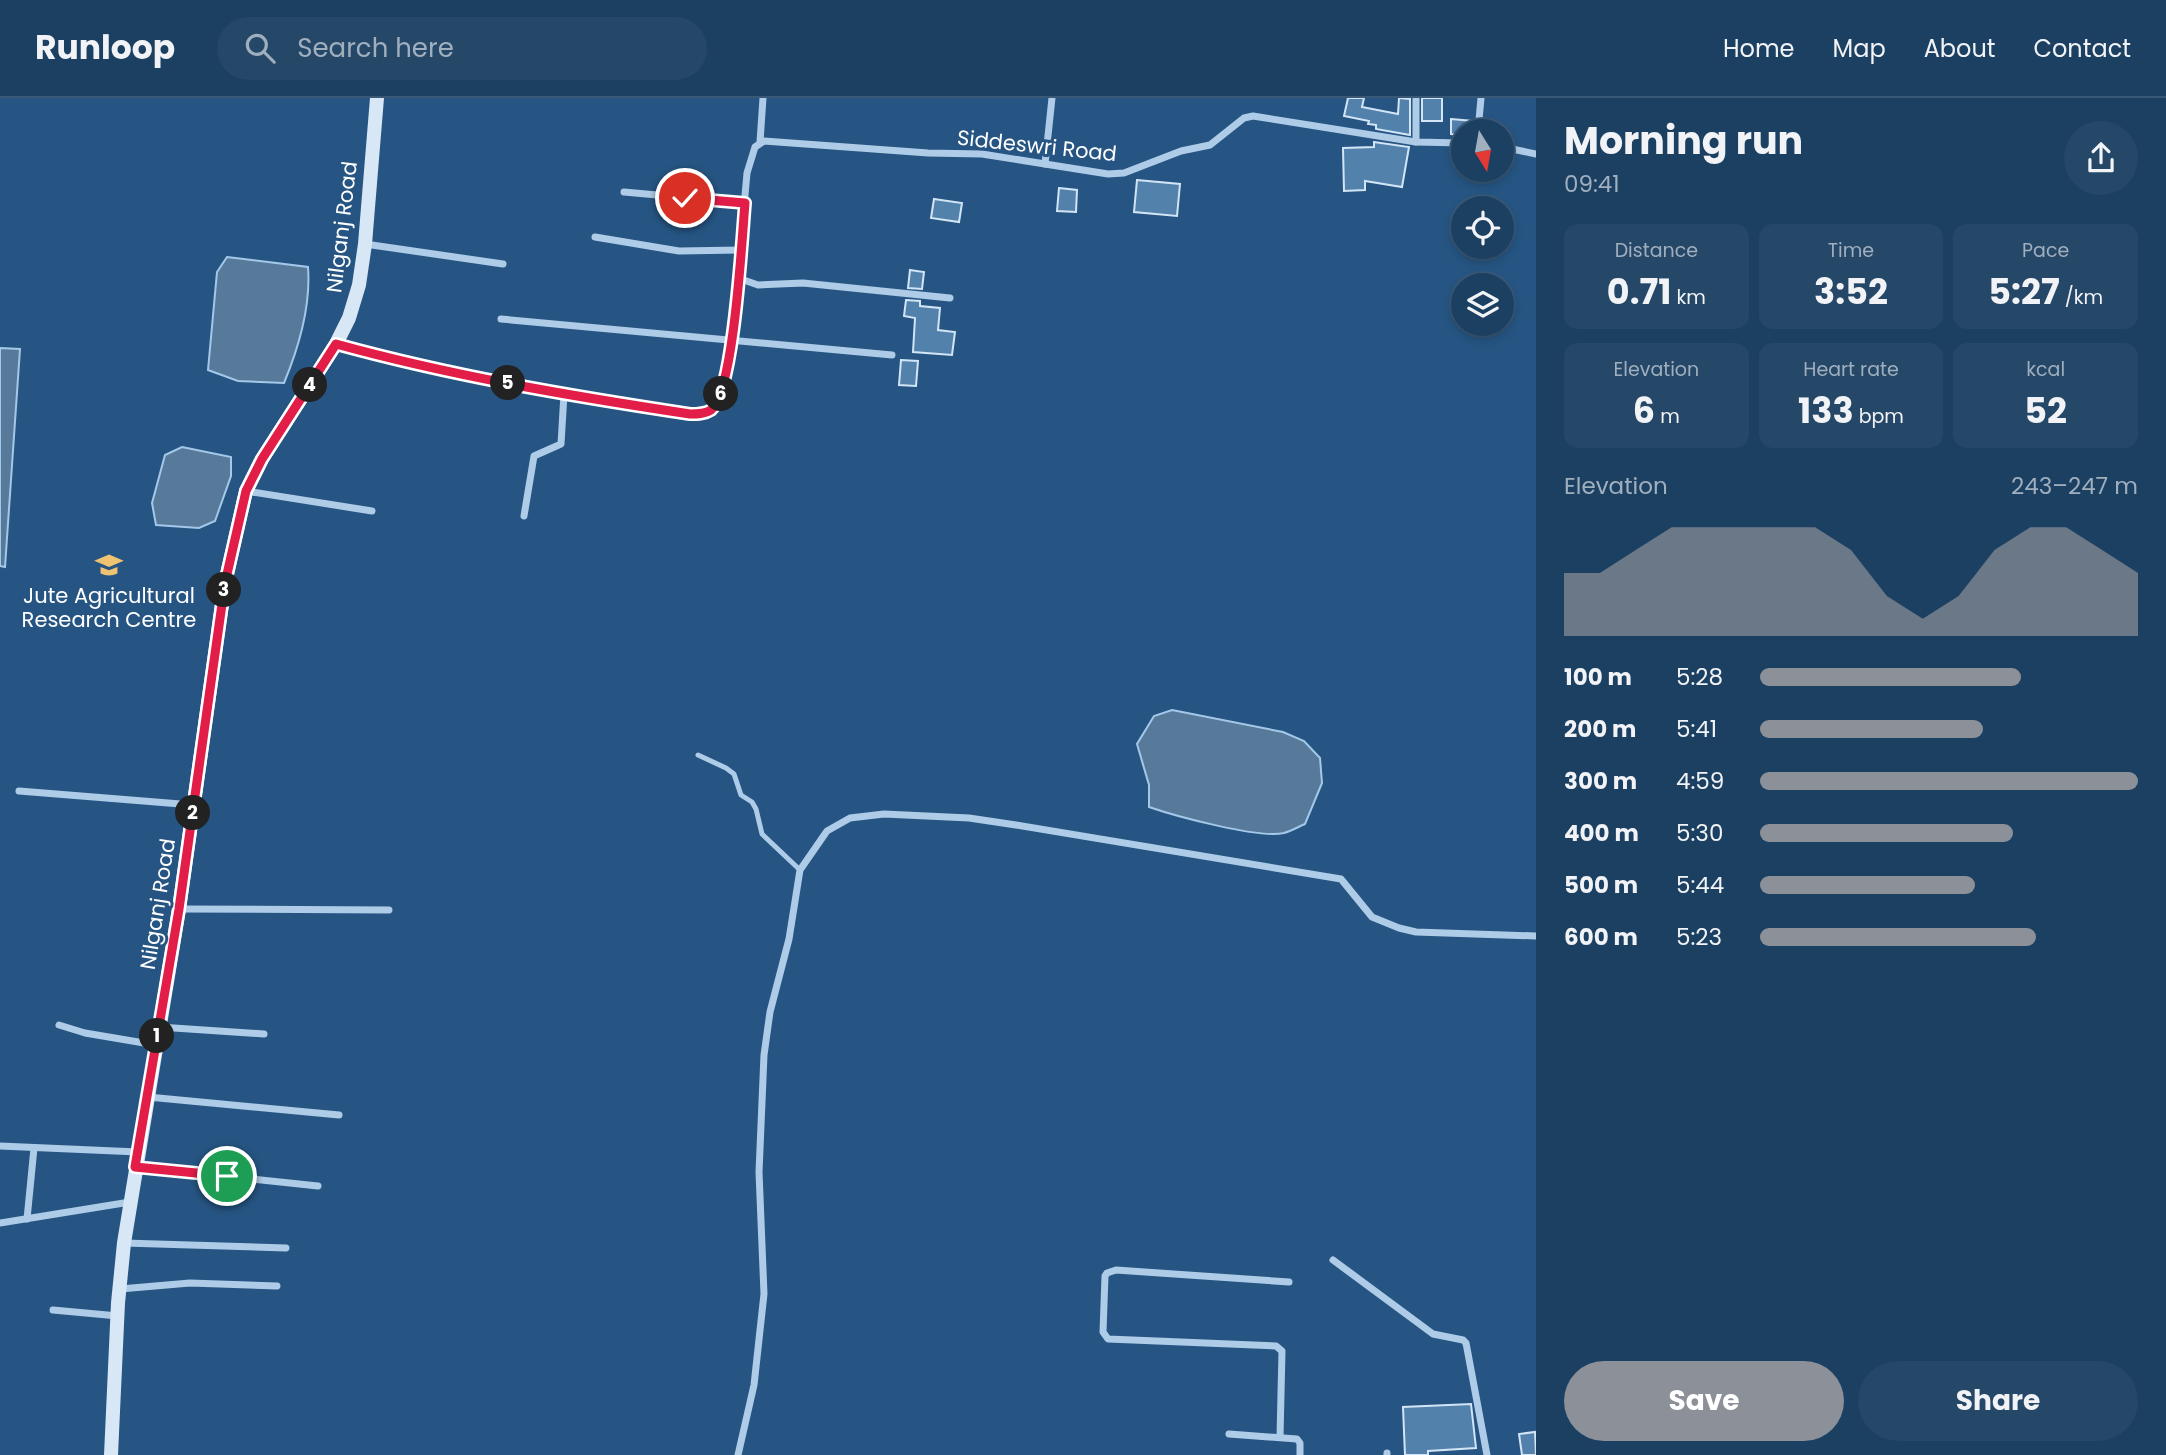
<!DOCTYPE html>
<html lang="en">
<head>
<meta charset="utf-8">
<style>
  body { margin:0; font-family:Poppins,sans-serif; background:#254768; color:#f1f3f6; height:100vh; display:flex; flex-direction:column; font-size:26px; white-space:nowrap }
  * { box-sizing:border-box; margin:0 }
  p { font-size:23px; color:#a0afbe }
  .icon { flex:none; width:38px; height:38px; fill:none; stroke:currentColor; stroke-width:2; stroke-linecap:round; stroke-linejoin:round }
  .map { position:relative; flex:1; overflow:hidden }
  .side { display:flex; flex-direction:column; background:#1c4062; width:630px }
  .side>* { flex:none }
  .needle { width:46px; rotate:169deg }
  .tools { position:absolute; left:1451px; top:21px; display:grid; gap:14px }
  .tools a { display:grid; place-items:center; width:63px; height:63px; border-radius:50%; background:#1c4062; box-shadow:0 4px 10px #0003,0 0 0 2px #3a5977; font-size:35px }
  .pin { position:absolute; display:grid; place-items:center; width:60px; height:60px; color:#fff; margin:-30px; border:4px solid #fff; border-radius:50%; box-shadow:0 2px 7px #0007 }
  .km { position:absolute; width:35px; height:35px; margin:-18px; border-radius:50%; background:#222; color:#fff; font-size:19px; line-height:35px; text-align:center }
  .round { display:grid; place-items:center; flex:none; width:74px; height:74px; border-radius:37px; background:#254768 }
  .headline { display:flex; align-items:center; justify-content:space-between; height:119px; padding:0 28px }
  h1 { font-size:38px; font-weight:700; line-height:52px }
  .metrics { display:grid; grid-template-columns:repeat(3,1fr); gap:10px; height:119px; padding:7px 28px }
  .metrics div { display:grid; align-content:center; border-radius:14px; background:#254768; text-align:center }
  .metrics b { font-size:35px; font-weight:700 }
  .metrics small { font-size:19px; font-weight:400 }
  .metrics p { font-size:19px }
  .chart { height:196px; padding:14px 28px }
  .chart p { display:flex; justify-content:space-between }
  .chart svg { width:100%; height:126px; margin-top:7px; fill:#8c9099; opacity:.7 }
  .cta { display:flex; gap:14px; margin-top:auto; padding:14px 28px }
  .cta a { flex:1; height:80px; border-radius:42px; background:#8c9099; color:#fff; font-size:28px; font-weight:700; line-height:80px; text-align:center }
  .cta a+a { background:#254768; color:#f1f3f6 }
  ul { padding:0 28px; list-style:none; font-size:23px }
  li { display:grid; grid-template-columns:112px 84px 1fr; align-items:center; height:52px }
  li i { height:18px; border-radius:9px; background:#8c9099 }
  header { display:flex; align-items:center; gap:42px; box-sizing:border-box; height:98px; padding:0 35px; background:#1c4062; border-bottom:2px solid #3a5977 }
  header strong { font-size:33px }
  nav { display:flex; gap:38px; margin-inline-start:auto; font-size:24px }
  .search { width:490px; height:63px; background:#254768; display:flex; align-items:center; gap:18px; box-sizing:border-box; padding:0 24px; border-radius:38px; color:#a0afbe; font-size:26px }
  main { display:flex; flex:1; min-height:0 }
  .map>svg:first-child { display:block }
  .water { fill:#587a9a; stroke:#a3c8e8; stroke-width:2 }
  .building { fill:#5281ac; stroke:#d2e5f6; stroke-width:2 }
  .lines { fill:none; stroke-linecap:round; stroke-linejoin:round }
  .lane { stroke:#aecce7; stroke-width:5 }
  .street { stroke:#aecce7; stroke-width:7 }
  .secondary { stroke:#d8e7f6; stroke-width:14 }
  .route-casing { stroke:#fff; stroke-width:14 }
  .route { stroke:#e11d48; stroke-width:9 }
  .labels { text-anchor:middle; stroke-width:6; stroke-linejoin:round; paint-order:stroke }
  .street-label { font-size:21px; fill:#fff; stroke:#265583 }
  .poi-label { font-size:21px; fill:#fff; stroke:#265583 }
</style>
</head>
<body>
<header>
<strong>Runloop</strong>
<div class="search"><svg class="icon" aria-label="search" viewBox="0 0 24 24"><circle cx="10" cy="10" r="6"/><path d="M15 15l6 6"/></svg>Search here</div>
<nav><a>Home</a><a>Map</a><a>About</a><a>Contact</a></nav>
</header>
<main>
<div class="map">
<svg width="1536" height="1357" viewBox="0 0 1536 1357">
  <rect width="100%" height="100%" fill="#265583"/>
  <!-- water -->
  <g class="water">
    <path d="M227 159 308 169C311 208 299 249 284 285L238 283 208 272 217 174Z"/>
    <polygon points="0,250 20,251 5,469 0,468"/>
    <polygon points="182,349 231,359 231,378 215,423 199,430 156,427 152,405 165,357"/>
    <path d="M1172 612 1283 634 1304 643 1320 660 1322 685 1305 726C1298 729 1291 733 1284 735 1260 741 1175 718 1149 709V687L1137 646 1154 618Z"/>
  </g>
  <!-- building -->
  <g class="building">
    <polygon points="1348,0 1364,0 1362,9 1398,16 1399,0 1410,1 1410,37 1376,31 1376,27 1368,26 1369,23 1344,18"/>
    <rect x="1422" y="0" width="20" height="23"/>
    <polygon points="1451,21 1473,23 1472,33 1463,33 1463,37 1451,36"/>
    <polygon points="1374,44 1409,49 1402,89 1365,83 1365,92 1344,93 1343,50 1374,49"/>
    <polygon points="1137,82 1180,86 1177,118 1134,114"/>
    <polygon points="1059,90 1077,92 1076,114 1057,113"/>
    <polygon points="934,101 962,105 959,124 931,120"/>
    <polygon points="910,172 924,174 922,191 908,190"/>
    <polygon points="906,202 920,203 920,208 940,210 938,232 955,234 952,257 913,254 915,220 904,218"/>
    <polygon points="901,262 918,263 916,288 899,287"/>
    <polygon points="1471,1306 1476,1350 1428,1353 1428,1357 1405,1357 1403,1309"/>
    <polygon points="1535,1334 1536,1357 1522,1357 1519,1336"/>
  </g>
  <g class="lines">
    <!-- lane -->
    <polyline class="lane" points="698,657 726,670 734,676 741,697 752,704 756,711 762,736 800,772"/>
    <!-- street -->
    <g class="street">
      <polyline points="1416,0 1416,44"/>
      <polyline points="1478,33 1481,0"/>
      <polyline points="760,44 763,0"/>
      <polyline points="1502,49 1536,56"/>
      <polyline points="1045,66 1052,0"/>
      <polyline points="624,94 745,105"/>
      <polyline points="595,139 679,153 741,152"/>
      <polyline points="365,146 503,166"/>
      <polyline points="738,180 758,187 803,185 950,200"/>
      <polyline points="501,221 892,257"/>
      <polyline points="336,246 394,261 564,296 700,316 711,312 723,291 732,241 747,75 755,49 764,43 928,55 982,56 1108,76 1124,75 1181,53 1210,47 1244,20 1253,18 1416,44 1463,45"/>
      <polyline points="246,393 372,413"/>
      <polyline points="524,418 534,358 561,346 564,296"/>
      <polyline points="19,693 193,707"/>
      <polyline points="179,811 389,812"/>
      <polyline points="59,927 85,935 156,947"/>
      <polyline points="159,929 264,936"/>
      <polyline points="148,999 339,1017"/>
      <polyline points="0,1048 138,1054"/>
      <polyline points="135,1069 318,1088"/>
      <polyline points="27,1121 34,1050"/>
      <polyline points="0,1125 130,1104"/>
      <polyline points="124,1145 286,1150"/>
      <polyline points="1333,1162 1433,1236 1463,1242 1466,1245 1487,1357"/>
      <polyline points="120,1191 190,1185 277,1188"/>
      <polyline points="53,1212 118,1218"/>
      <polyline points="1229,1336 1297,1341 1300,1345 1300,1357"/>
      <polyline points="1280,1339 1282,1253 1276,1248 1108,1241 1103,1234 1105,1178 1107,1175 1116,1172 1289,1184"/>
      <polyline points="1387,1355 1387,1357"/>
      <polyline points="738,1357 754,1287 764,1196 759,1074 764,957 770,914 789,841 800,772 827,733 850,720 884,716 969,720 1016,727 1341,781 1372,819 1399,830 1416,834 1536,838"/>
    </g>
    <!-- secondary -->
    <polyline class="secondary" points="111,1357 118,1205 124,1145 179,811 225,485 246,393 262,361 336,246 349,220 359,187 365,146 377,0"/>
  </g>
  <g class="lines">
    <defs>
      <path id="route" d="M227 1078 135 1069 179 811 225 485 246 393 262 361 336 246C452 278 571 298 690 316 697 316 705 316 711 312 734 294 742 139 745 105L685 100"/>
    </defs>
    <!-- route casing -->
    <use href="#route" class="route-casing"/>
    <!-- route -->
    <use href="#route" class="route"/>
  </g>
  <!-- icons -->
  <defs>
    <symbol id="university-bare" viewBox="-9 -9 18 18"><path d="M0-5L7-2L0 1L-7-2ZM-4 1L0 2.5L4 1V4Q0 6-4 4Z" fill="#f0c373" stroke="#265583" stroke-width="2.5" paint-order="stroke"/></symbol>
  </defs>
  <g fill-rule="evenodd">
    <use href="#university-bare" x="90" y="448" width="38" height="38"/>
  </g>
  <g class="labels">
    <!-- street labels -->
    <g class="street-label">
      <text transform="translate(1037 48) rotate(6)" y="7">Siddeswri Road</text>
      <text transform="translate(342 129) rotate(-83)" y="7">Nilganj Road</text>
      <text transform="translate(158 806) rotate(-81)" y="7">Nilganj Road</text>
    </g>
    <!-- poi labels -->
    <g class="poi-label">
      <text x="109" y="505">Jute Agricultural<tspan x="109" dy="24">Research Centre</tspan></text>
    </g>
  </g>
</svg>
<div class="tools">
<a><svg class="needle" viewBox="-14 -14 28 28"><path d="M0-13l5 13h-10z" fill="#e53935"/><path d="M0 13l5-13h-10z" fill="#a0afbe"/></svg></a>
<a><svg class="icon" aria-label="locate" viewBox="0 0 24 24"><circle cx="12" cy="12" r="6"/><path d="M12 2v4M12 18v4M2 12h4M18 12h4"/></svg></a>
<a><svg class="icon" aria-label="layers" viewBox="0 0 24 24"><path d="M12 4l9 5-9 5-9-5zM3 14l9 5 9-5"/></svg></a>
</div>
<div class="pin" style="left:227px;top:1078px;background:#1e9e55"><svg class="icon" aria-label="arrive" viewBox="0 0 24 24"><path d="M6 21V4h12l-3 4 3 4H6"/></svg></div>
<div class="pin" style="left:685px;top:100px;background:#d93025"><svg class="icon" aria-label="check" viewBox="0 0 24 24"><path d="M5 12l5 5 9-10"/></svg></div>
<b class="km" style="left:157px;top:938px">1</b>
<b class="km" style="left:193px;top:715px">2</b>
<b class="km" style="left:224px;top:492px">3</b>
<b class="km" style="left:310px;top:287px">4</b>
<b class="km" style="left:508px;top:285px">5</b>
<b class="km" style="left:721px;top:296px">6</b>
</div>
<section class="side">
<div class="headline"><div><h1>Morning run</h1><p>09:41</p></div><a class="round"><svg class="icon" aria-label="share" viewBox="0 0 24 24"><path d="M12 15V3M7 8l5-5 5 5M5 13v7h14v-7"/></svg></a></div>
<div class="metrics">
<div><p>Distance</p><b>0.71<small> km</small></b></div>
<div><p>Time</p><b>3:52</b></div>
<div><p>Pace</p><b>5:27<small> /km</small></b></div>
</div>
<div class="metrics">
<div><p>Elevation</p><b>6<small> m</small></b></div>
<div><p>Heart rate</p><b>133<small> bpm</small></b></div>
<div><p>kcal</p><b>52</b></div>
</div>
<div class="chart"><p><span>Elevation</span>243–247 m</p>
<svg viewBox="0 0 160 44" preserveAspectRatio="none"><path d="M0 44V22L10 22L20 14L30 6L40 6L50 6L60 6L70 6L80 14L90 30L100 38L110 30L120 14L130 6L140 6L150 14L160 22V44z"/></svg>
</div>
<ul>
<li><b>100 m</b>5:28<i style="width:69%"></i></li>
<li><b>200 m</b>5:41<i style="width:59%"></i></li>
<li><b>300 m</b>4:59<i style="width:100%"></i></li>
<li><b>400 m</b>5:30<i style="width:67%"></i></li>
<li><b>500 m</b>5:44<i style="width:57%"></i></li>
<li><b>600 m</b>5:23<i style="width:73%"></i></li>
</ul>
<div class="cta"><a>Save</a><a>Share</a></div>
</section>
</main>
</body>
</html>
